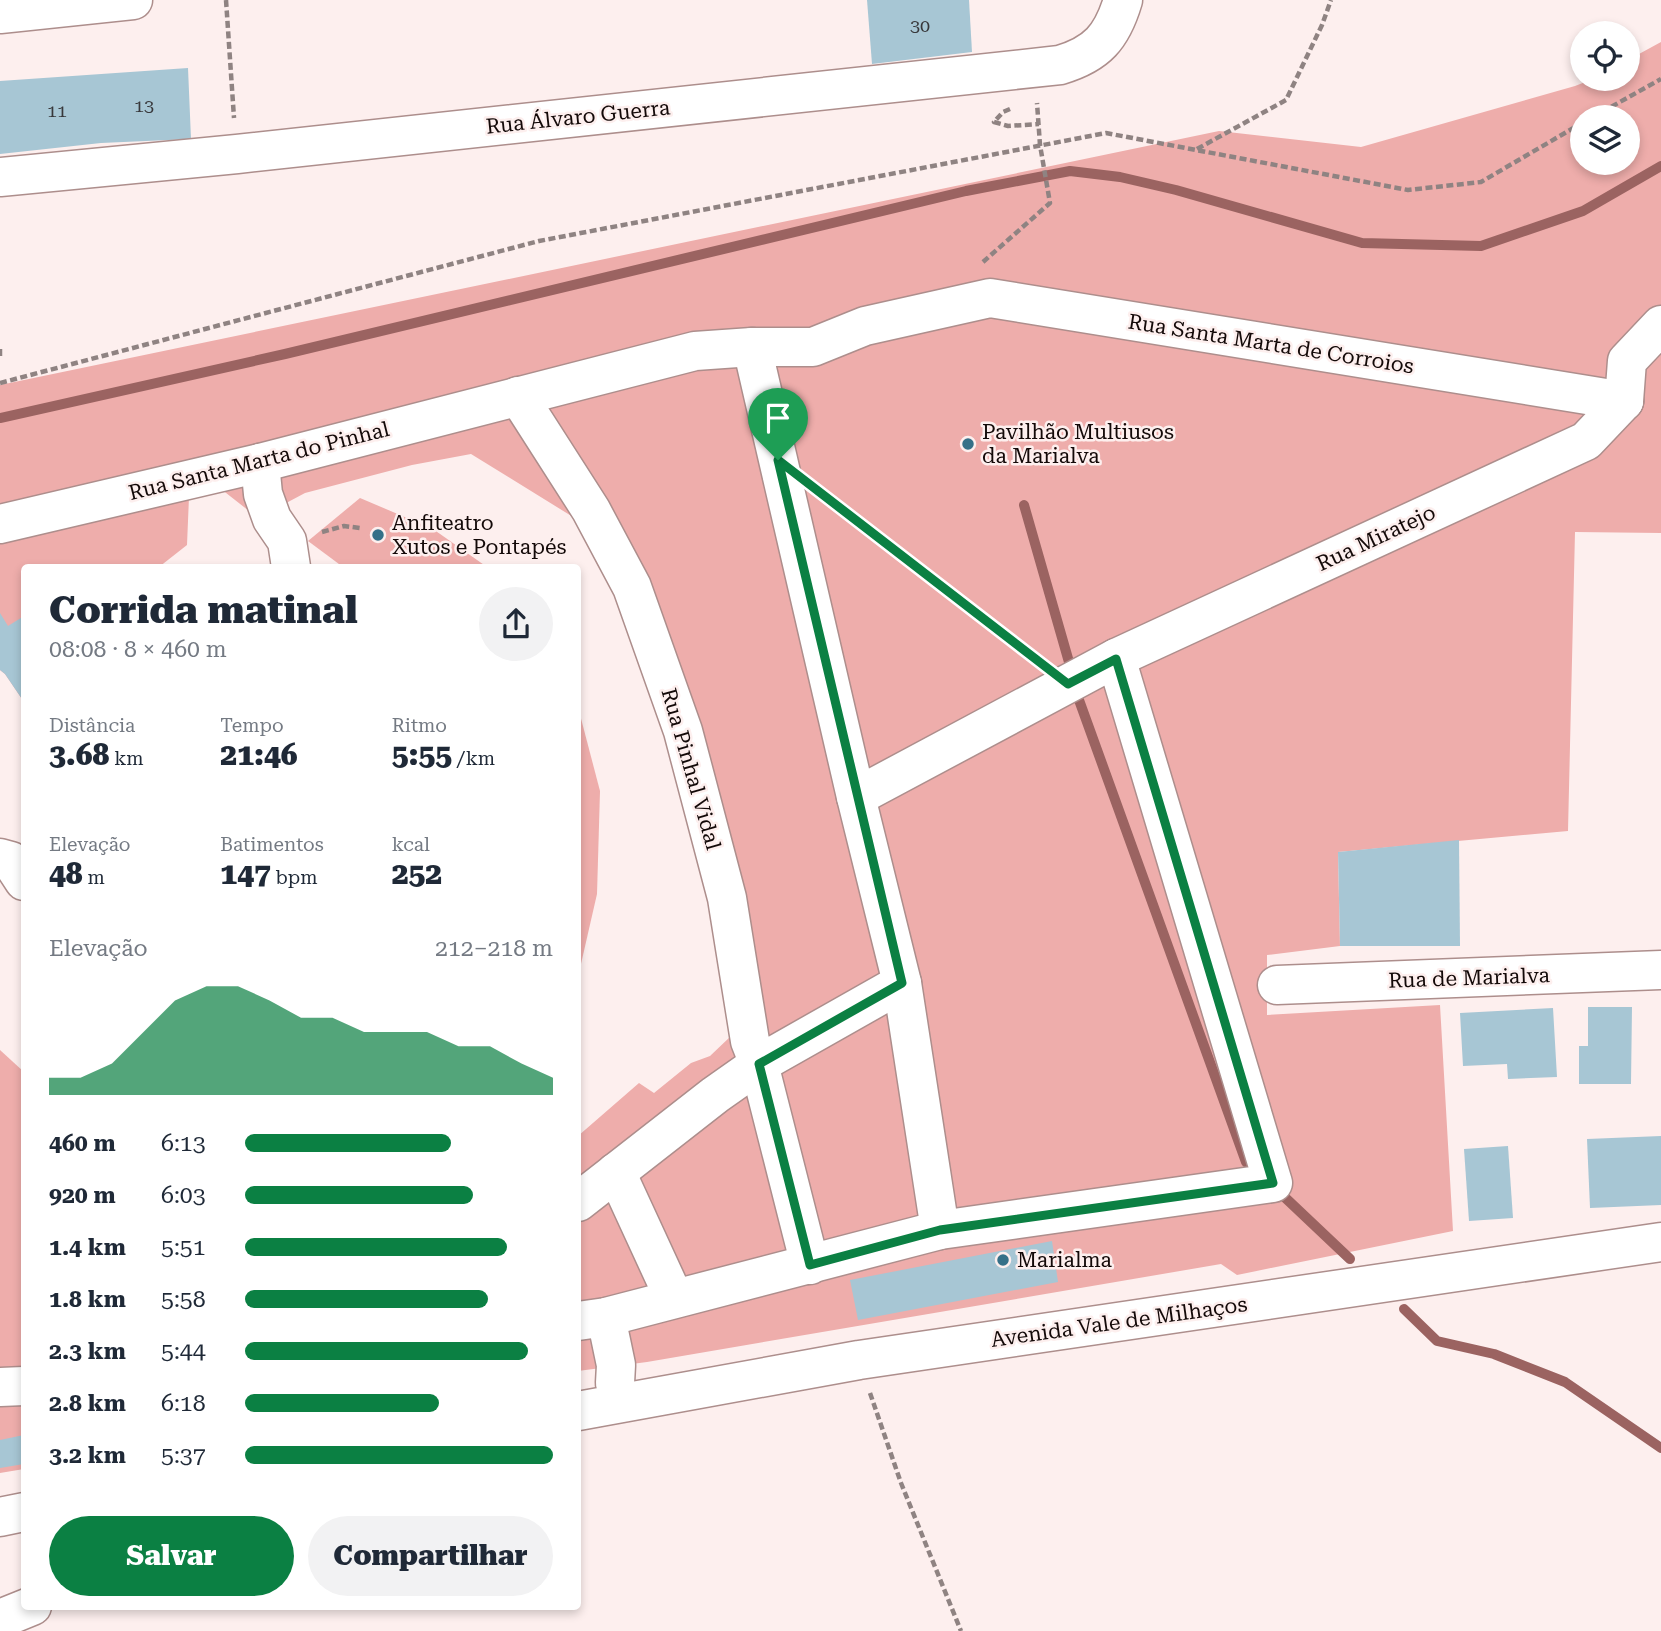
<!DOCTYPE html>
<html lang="pt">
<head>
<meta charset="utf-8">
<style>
  body { margin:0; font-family:"Roboto Serif",serif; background:#f2f2f3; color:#1f2937; height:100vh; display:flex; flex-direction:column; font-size:26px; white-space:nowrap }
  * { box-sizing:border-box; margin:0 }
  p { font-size:23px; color:#747a83 }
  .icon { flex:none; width:38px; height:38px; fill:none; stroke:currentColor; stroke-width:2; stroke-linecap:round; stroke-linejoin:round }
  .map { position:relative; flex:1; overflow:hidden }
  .sheet { position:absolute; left:21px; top:564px; width:560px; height:1046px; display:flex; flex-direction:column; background:#fff; border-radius:7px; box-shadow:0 4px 10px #0003 }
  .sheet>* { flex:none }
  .fabs { position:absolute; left:1570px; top:21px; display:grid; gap:14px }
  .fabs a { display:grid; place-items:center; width:70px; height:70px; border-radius:50%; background:#fff; box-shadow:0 4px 10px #0003; font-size:35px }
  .pin { position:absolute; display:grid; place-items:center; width:60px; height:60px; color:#fff; margin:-72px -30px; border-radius:50% 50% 50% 0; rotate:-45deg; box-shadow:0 0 7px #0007 }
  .pin .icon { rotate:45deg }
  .round { display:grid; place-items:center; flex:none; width:74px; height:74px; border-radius:37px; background:#f2f2f3 }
  .overview { display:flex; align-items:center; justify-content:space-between; height:119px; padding:0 28px }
  h1 { font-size:38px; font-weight:800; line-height:52px }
  .figures { display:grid; grid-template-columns:repeat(3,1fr); gap:10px; height:119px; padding:7px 28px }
  .figures div { display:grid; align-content:center }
  .figures b { font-size:30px; font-weight:800 }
  .figures small { font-size:19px; font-weight:400 }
  .figures p { font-size:19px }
  .chart { height:196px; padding:14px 28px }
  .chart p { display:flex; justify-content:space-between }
  .chart svg { width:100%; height:126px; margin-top:7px; fill:#0b8043; opacity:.7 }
  .cta { display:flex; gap:14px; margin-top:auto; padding:14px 28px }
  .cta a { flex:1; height:80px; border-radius:42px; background:#0b8043; color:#fff; font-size:28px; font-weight:800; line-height:80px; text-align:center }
  .cta a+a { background:#f2f2f3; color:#1f2937 }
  ul { padding:0 28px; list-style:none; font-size:23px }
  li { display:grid; grid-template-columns:112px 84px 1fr; align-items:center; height:52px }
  li i { height:18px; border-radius:9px; background:#0b8043 }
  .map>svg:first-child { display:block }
  .green { fill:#eeadab; fill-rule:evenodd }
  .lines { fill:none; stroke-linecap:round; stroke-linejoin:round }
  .stream { stroke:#9b6361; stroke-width:10 }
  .building { fill:#a7c6d4 }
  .street-casing { stroke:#ad8e8c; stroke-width:41 }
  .secondary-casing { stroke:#ad8e8c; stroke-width:41 }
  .path { stroke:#8f8382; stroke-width:4.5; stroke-dasharray:7 3.5; stroke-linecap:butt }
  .street { stroke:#fff; stroke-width:38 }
  .secondary { stroke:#fff; stroke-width:38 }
  .route-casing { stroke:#fff; stroke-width:14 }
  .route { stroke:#0b8043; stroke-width:9 }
  .poi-dot { fill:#357088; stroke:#fdefee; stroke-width:2.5 }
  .labels { text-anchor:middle; stroke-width:5; stroke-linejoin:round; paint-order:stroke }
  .number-label { font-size:18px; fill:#38383b }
  .street-label { font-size:21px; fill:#130908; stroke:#fdefee }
  .poi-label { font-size:21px; fill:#130908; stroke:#fdefee; text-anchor:start }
</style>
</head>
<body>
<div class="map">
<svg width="1661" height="1631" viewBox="0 0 1661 1631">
  <rect width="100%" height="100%" fill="#fdefee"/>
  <!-- green -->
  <g class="green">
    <path d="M1661 42V533L1575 532 1568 831 1338 852 1340 946 1267 955V1015L1440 1005 1453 1231 1237 1275 1221 1264 647 1362 578 1371V1136L639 1083 654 1093 691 1063 710 1056 731 1036 726 961 654 683 586 525 471 454 412 465 305 493 258 518 221 489 189 497 187 545 159 567H24V702L5 674 0 670V385L1219 131 1361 147 1575 86 1593 79H1628V60ZM1582 117H1628V163H1582Z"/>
    <polygon points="360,498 433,529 487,567 343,567 308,541"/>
    <polygon points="578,707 600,791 597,894 578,977"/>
    <polygon points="0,1050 24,1072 24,1469 0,1473"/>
  </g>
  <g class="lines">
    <!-- stream -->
    <g class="stream">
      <polyline points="0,418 285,354 966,191 1070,171 1120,177 1176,190 1362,243 1481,246 1583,211 1661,166"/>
      <polyline points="1024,505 1071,669"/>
      <polyline points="1079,700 1246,1162 1256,1171"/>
      <polyline points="1276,1189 1350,1259"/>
      <polyline points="1404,1309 1437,1341 1494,1354 1565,1382 1661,1448"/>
    </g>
  </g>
  <!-- building -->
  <g class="building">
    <polygon points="867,0 969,0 972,52 872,64"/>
    <polygon points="188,68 191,139 101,143 0,154 0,81"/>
    <polygon points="0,613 8,626 24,616 24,702 5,674 0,670"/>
    <polygon points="1459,840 1460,946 1340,946 1338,852"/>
    <polygon points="1588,1007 1632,1007 1631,1084 1579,1084 1579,1046 1588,1046"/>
    <polygon points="1553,1008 1557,1077 1508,1079 1507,1064 1463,1066 1460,1013"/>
    <polygon points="1661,1136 1661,1205 1590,1208 1587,1139"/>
    <polygon points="1508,1146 1513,1218 1469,1221 1464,1149"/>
    <polygon points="1052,1241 1058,1282 858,1320 850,1280"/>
    <polygon points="24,1435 24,1464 0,1468 0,1440"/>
  </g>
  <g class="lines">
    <defs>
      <g id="street">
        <polyline points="0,14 133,0"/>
        <path d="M0 177 237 154 1060 65C1097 54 1112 37 1123 0"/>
        <polyline points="752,347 856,797 902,983 940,1230"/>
        <polyline points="518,396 591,510 632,587 683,731 727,898 750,1041 759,1064 810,1265"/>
        <polyline points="1624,401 1627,361 1661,325"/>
        <polyline points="260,463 263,494 272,519 287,541 291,567"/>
        <polyline points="0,524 260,463 695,351 752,347 813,347 865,326 990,298 1624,401"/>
        <polyline points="1116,658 1586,441 1624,401"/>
        <polyline points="0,858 11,861 24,881"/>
        <polyline points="1277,985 1661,970"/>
        <polyline points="616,1172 674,1298"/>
        <polyline points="578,1202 715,1095 759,1064 902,983"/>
        <polyline points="606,1317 616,1365 615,1383"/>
        <polyline points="578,1321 606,1317 940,1230 1273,1183 1116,658 856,797"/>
        <polyline points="0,1387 24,1386"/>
        <polyline points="0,1619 32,1606"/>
      </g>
      <g id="secondary">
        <polyline points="578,1411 859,1360 1661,1242"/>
        <polyline points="0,1517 24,1512"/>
      </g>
    </defs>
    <!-- street casing -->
    <use href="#street" class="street-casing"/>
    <!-- secondary casing -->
    <use href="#secondary" class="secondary-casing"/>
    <!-- path -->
    <g class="path">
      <polyline points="226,0 234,118"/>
      <polyline points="1010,109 1003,112 994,122 1008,126 1039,124"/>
      <polyline points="1593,117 1661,79"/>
      <polyline points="1197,149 1286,100 1322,25 1331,0"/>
      <polyline points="983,262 1050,203 1040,145 1037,103"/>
      <polyline points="0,349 0,356"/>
      <polyline points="0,383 539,241 1106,133 1408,190 1481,182 1582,123"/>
      <polyline points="825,496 1037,660"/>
      <polyline points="322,532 344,526 360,528"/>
      <polyline points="870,1393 901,1483 961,1631"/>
    </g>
    <!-- street -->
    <use href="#street" class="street"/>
    <!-- secondary -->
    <use href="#secondary" class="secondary"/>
  </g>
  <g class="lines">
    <defs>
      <polygon id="route" points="778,460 1068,684 1116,659 1273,1183 940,1230 810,1265 759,1064 902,983"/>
    </defs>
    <!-- route casing -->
    <use href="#route" class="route-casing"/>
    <!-- route -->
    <use href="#route" class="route"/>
  </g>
  <!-- markers -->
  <g class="poi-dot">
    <circle cx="968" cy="444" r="7"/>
    <circle cx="378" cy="535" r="7"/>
    <circle cx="1003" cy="1260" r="7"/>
  </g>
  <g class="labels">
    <!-- number labels -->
    <g class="number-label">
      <text x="920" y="32">30</text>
      <text x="144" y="112">13</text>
      <text x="57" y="117">11</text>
    </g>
    <!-- street labels -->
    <g class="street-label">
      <text transform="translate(578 117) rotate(-6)" y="7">Rua Álvaro Guerra</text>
      <text transform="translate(1271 344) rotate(9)" y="7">Rua Santa Marta de Corroios</text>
      <text transform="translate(259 461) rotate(-14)" y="7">Rua Santa Marta do Pinhal</text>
      <text transform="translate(1376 538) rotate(-25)" y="7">Rua Miratejo</text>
      <text transform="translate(691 769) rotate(74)" y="7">Rua Pinhal Vidal</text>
      <text transform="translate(1469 978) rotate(-2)" y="7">Rua de Marialva</text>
      <text transform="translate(1119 1322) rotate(-8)" y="7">Avenida Vale de Milhaços</text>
    </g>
    <!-- poi labels -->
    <g class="poi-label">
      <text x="982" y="439">Pavilhão Multiusos<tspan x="982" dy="24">da Marialva</tspan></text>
      <text x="392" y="530">Anfiteatro<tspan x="392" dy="24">Xutos e Pontapés</tspan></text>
      <text x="1017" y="1267">Marialma</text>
    </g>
  </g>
</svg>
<div class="fabs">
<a><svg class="icon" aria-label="locate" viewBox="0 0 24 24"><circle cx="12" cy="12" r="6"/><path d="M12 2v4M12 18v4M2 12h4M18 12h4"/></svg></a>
<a><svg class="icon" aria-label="layers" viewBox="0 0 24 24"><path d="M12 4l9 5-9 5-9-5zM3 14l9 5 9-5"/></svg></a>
</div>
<div class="pin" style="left:778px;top:460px;background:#1e9e55"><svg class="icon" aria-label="arrive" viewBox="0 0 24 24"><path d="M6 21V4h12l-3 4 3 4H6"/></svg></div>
<section class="sheet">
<div class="overview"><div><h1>Corrida matinal</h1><p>08:08 · 8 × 460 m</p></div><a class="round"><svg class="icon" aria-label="share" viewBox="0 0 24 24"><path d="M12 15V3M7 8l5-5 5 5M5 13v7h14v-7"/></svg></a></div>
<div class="figures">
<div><p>Distância</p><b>3.68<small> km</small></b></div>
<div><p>Tempo</p><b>21:46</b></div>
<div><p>Ritmo</p><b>5:55<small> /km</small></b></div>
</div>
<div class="figures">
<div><p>Elevação</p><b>48<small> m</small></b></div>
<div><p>Batimentos</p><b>147<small> bpm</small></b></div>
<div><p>kcal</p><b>252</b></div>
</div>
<div class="chart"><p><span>Elevação</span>212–218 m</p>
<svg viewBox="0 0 160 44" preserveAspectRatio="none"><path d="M0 44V38L10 38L20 33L30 22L40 11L50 6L60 6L70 11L80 17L90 17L100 22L110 22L120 22L130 27L140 27L150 33L160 38V44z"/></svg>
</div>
<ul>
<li><b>460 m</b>6:13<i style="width:67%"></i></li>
<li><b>920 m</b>6:03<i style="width:74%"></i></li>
<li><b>1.4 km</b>5:51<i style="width:85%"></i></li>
<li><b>1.8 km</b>5:58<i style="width:79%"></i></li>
<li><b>2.3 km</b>5:44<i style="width:92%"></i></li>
<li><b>2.8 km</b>6:18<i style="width:63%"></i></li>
<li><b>3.2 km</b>5:37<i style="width:100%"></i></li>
</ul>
<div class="cta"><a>Salvar</a><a>Compartilhar</a></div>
</section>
</div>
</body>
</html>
